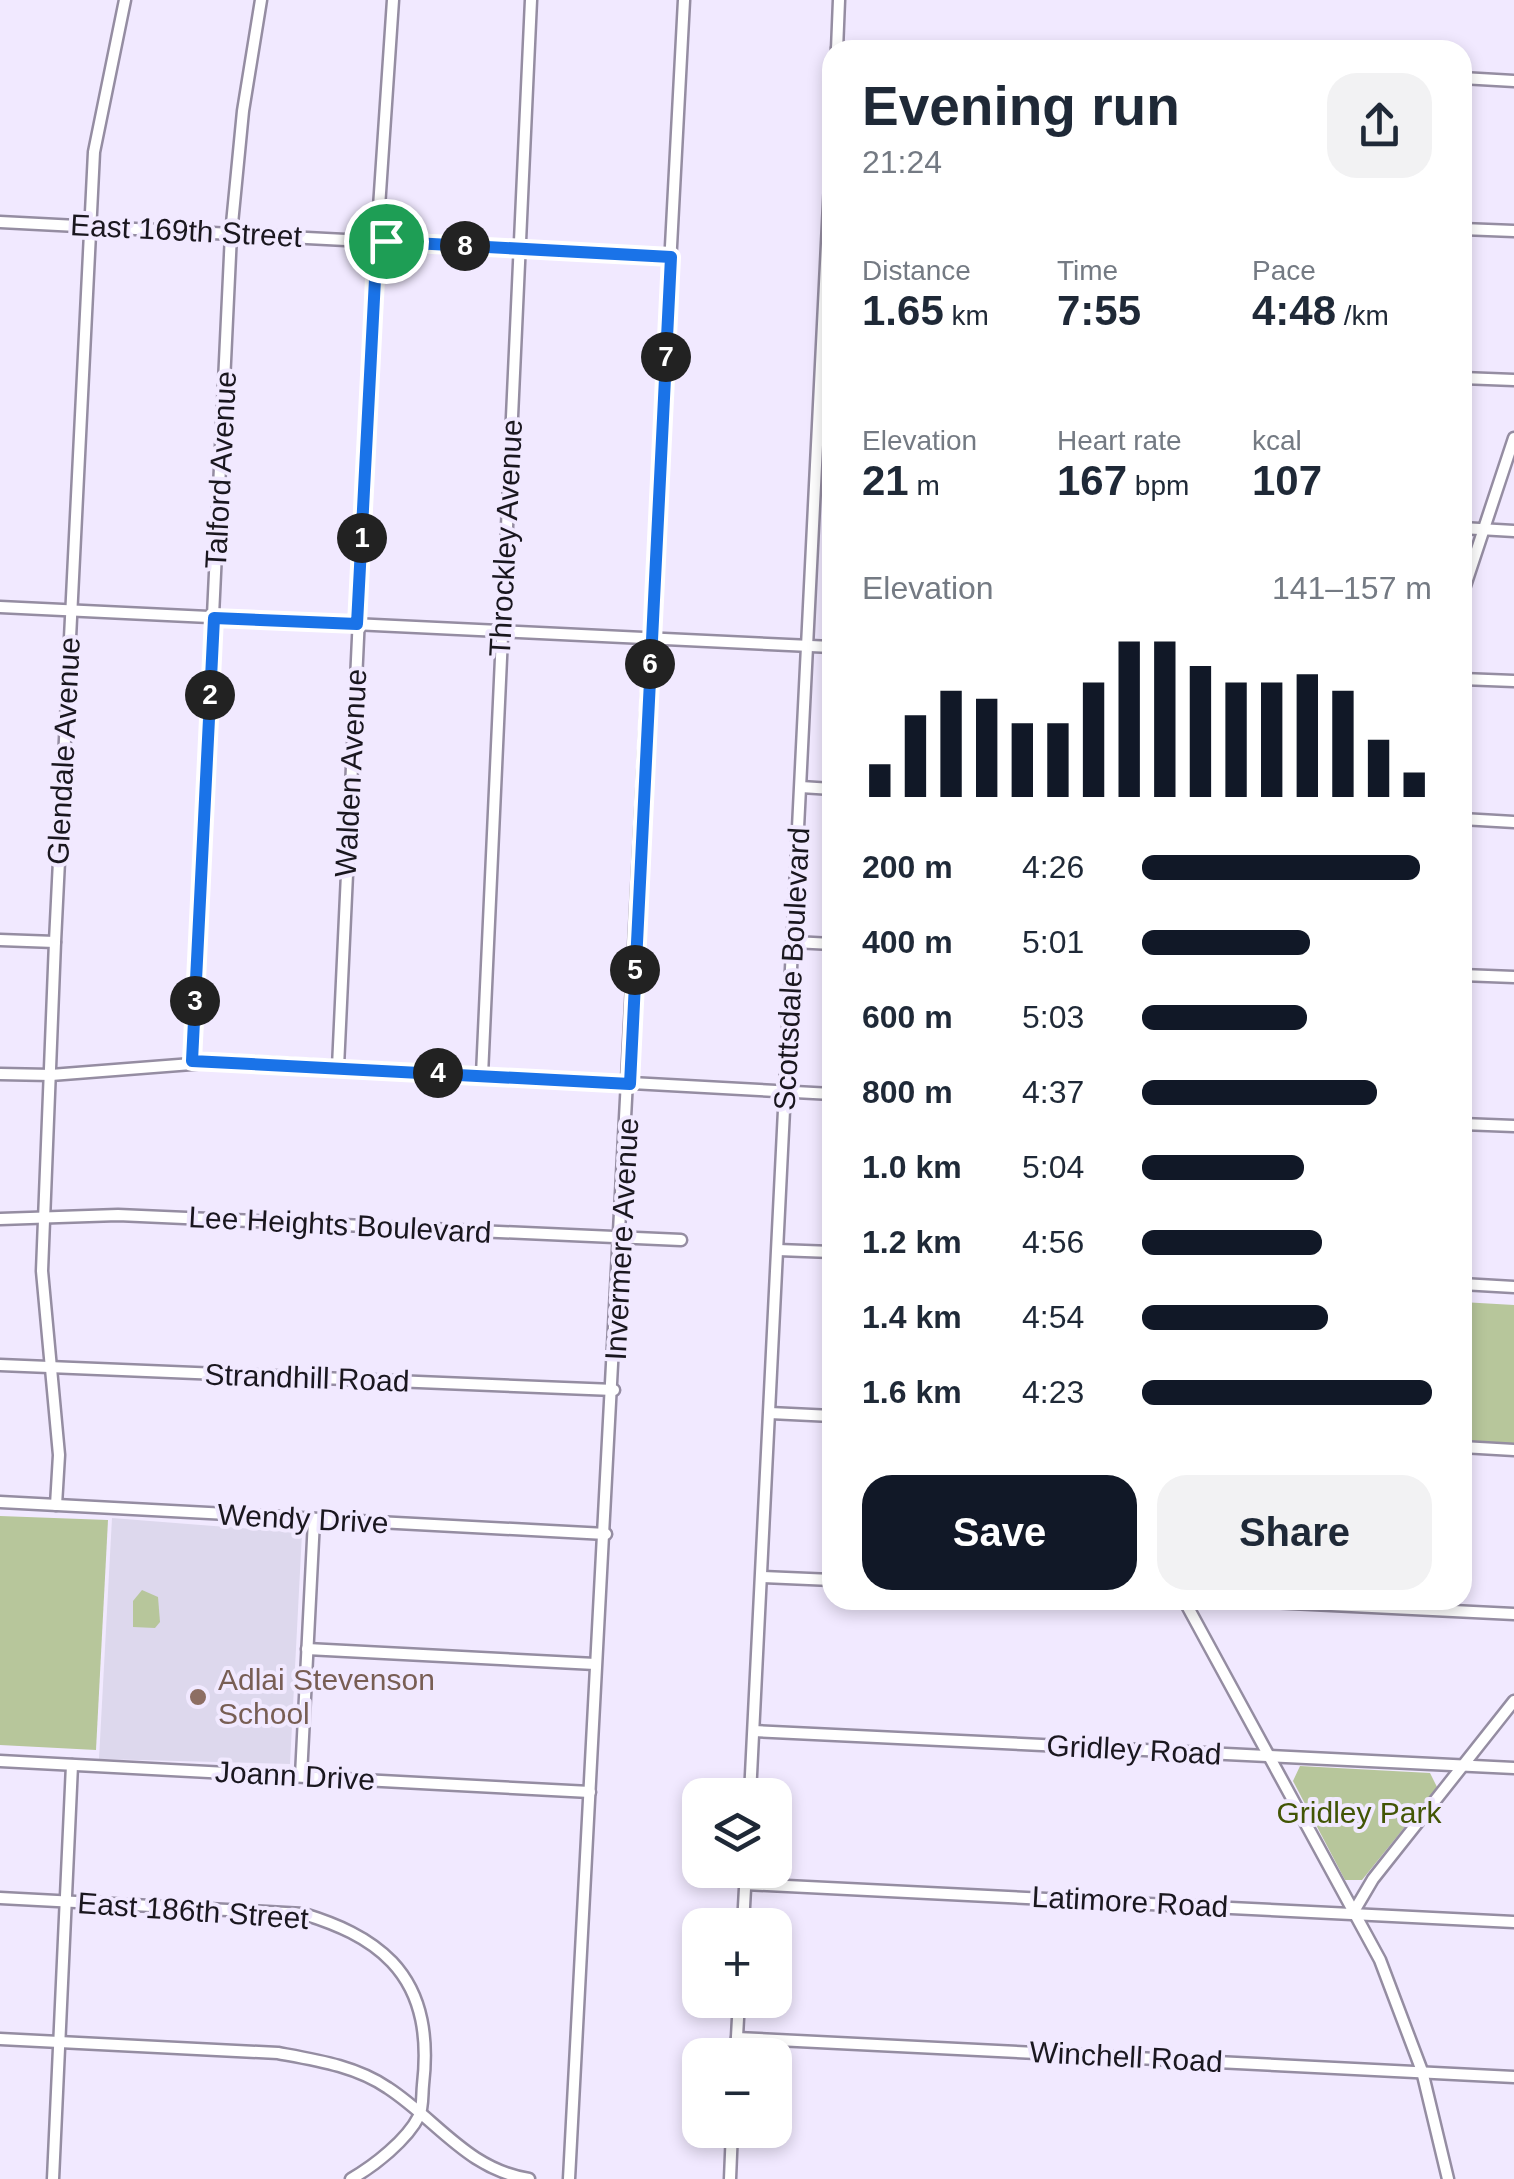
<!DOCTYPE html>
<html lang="en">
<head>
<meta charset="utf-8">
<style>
  body { margin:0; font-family:Helvetica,sans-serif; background:#f2f2f3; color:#1f2937; height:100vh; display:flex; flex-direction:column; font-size:38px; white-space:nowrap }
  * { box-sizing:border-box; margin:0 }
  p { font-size:32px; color:#747a83 }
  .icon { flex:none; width:55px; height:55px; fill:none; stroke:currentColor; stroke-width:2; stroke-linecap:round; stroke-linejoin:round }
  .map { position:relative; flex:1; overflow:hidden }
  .panel { position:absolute; left:822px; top:40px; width:650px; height:1570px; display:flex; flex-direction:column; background:#fff; border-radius:30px; box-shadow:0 5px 15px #0003 }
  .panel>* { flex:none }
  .controls { position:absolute; left:682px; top:1778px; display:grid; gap:20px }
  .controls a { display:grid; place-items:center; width:110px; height:110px; border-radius:20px; background:#fff; box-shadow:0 5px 15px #0003; font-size:50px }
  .pin { position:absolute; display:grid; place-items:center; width:85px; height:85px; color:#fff; margin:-42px; border:5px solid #fff; border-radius:50%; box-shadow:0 2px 10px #0007 }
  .km { position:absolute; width:50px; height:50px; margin:-25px; border-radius:50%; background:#222; color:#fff; font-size:28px; line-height:50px; text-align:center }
  .round { display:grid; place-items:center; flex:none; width:105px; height:105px; border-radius:30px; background:#f2f2f3 }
  .headline { display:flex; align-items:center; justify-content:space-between; height:170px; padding:0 40px }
  h1 { font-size:55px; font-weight:600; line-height:75px }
  .metrics { display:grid; grid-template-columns:repeat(3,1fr); gap:15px; height:170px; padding:10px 40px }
  .metrics div { display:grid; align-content:center }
  .metrics b { font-size:42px; font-weight:600 }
  .metrics small { font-size:28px; font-weight:400 }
  .metrics p { font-size:28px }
  .chart { height:280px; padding:20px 40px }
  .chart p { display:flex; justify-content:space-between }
  .chart svg { width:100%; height:180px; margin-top:10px; stroke:#111827; stroke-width:6 }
  .button { display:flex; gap:20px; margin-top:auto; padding:20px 40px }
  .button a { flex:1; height:115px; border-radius:30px; background:#111827; color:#fff; font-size:40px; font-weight:600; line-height:115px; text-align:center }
  .button a+a { background:#f2f2f3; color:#1f2937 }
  ul { padding:0 40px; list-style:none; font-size:32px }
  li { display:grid; grid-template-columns:160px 120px 1fr; align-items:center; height:75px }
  li i { height:25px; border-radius:12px; background:#111827 }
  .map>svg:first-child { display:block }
  .education { fill:#ddd8ed }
  .green { fill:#b7c69b }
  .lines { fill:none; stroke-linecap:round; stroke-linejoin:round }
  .minor-casing { stroke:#958da2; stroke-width:15 }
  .minor { stroke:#fff; stroke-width:10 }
  .route-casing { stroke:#fff; stroke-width:20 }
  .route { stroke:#1a73e8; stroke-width:12 }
  .education-dot { fill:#8d6e63; stroke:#f1e9ff; stroke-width:4 }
  .labels { text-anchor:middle; stroke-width:8; stroke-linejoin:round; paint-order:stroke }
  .street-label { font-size:30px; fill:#1a171f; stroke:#f1e9ff }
  .education-label { font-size:30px; fill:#785e54; stroke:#f1e9ff; text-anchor:start }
  .park-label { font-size:30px; fill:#425505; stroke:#f1e9ff }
</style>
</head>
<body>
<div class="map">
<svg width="1514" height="2179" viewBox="0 0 1514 2179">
  <rect width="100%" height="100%" fill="#f1e9ff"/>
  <!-- education -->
  <polygon class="education" points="112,1518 302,1533 290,1764 99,1759"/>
  <!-- green -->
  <g class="green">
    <polygon points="1462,1302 1514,1305 1514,1446 1463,1446"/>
    <polygon points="0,1516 108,1520 96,1750 0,1745"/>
    <polygon points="142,1590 158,1597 160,1622 155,1628 133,1627 133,1601"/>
    <polygon points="1300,1766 1430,1773 1437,1787 1362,1880 1345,1880 1293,1781"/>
  </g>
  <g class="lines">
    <defs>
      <g id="minor">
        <polyline points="837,48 871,50"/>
        <polyline points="837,50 839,0"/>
        <polyline points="1462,78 1514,81"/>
        <polyline points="0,222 671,257"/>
        <polyline points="1462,229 1514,231"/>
        <polyline points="1462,378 1514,380"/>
        <polyline points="1462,528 1514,531"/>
        <polyline points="1462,595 1514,438"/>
        <polyline points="0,607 832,647"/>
        <polyline points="1462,679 1514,681"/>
        <polyline points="801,787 832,789"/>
        <polyline points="1462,819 1514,822"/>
        <polyline points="0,940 55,942"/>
        <polyline points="794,942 832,944"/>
        <polyline points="1462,975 1514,977"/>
        <polyline points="192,1061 231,234 243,111 261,0"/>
        <polyline points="338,1067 376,252 393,0"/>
        <polyline points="0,1074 51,1075 230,1061 832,1094"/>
        <polyline points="482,1075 531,0"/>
        <polyline points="1462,1124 1514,1126"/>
        <polyline points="0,1219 118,1215 681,1240"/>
        <polyline points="778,1250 832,1252"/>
        <polyline points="1462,1284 1514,1287"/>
        <polyline points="0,1365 614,1390"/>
        <polyline points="770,1413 832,1416"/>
        <polyline points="1462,1447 1514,1450"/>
        <polyline points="0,1502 606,1534"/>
        <polyline points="56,1505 59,1455 42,1271 55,942 94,152 125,0"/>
        <polyline points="763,1577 832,1580"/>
        <polyline points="1184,1600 1380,1960 1422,2071 1448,2179"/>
        <polyline points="1228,1600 1514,1614"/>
        <polyline points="307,1649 595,1664"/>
        <polyline points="754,1731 1514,1768"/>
        <polyline points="0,1761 590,1792"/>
        <polyline points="301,1776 314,1520"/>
        <polyline points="750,1795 832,143"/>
        <polyline points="745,1884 1514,1922"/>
        <path d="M0 1898 304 1914C336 1924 368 1937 392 1962 424 1996 428 2041 423 2085 422 2094 423 2108 419 2116 407 2140 374 2166 351 2179"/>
        <polyline points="1353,1913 1373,1879 1514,1701"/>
        <polyline points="743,1925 746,1870"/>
        <polyline points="737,2038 1514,2077"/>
        <path d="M0 2039 278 2053C316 2060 356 2066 388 2088 437 2120 467 2169 529 2179"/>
        <polyline points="736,2055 739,2000"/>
        <polyline points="53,2179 72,1765"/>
        <polyline points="569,2179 684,0"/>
        <polyline points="730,2179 732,2130"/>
      </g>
    </defs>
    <!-- minor casing -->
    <use href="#minor" class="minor-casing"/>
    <!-- minor -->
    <use href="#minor" class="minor"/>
  </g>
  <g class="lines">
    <defs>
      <polygon id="route" points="377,241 671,257 630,1084 192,1061 214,618 357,624"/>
    </defs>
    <!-- route casing -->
    <use href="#route" class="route-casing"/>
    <!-- route -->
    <use href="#route" class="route"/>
  </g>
  <!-- markers -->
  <circle class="education-dot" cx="198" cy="1697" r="10"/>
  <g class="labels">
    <!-- street labels -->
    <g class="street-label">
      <text transform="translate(186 231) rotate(3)" y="10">East 169th Street</text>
      <text transform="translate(221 470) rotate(-87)" y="10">Talford Avenue</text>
      <text transform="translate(506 538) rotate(-87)" y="10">Throckley Avenue</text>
      <text transform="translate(64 751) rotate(-87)" y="10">Glendale Avenue</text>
      <text transform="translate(351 773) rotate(-87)" y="10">Walden Avenue</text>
      <text transform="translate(792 969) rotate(-87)" y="10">Scottsdale Boulevard</text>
      <text transform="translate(340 1225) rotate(3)" y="10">Lee Heights Boulevard</text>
      <text transform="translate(622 1239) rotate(-87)" y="10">Invermere Avenue</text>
      <text transform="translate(307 1378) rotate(2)" y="10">Strandhill Road</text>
      <text transform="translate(303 1519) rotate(3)" y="10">Wendy Drive</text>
      <text transform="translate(1134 1750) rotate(3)" y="10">Gridley Road</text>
      <text transform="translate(295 1776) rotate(3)" y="10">Joann Drive</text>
      <text transform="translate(1130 1902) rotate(3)" y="10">Latimore Road</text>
      <text transform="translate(193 1911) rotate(4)" y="10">East 186th Street</text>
      <text transform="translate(1126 2057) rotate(3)" y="10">Winchell Road</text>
    </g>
    <!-- education labels -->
    <g class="education-label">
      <text x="218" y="1690">Adlai Stevenson<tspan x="218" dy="34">School</tspan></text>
    </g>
    <!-- park labels -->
    <g class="park-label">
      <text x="1359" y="1823">Gridley Park</text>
    </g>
  </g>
</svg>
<div class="controls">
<a><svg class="icon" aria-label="layers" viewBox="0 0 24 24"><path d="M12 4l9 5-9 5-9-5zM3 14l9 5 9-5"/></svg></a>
<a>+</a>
<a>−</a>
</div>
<div class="pin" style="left:386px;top:241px;background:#1e9e55"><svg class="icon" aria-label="arrive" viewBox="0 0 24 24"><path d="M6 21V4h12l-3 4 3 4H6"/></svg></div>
<b class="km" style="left:362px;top:538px">1</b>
<b class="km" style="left:210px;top:695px">2</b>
<b class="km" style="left:195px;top:1001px">3</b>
<b class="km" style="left:438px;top:1073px">4</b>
<b class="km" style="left:635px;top:970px">5</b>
<b class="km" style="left:650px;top:664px">6</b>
<b class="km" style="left:666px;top:357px">7</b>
<b class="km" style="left:465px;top:246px">8</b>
<section class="panel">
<div class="headline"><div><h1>Evening run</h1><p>21:24</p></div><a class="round"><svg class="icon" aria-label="share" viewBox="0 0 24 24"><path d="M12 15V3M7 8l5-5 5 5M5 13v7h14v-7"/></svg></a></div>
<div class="metrics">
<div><p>Distance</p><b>1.65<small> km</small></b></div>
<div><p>Time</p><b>7:55</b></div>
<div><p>Pace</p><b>4:48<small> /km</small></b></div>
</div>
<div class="metrics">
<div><p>Elevation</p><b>21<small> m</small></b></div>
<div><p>Heart rate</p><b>167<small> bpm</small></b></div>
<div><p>kcal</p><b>107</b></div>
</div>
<div class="chart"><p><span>Elevation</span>141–157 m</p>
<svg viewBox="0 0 160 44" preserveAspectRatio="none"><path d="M5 44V36M15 44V24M25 44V18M35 44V20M45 44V26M55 44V26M65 44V16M75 44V6M85 44V6M95 44V12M105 44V16M115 44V16M125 44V14M135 44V18M145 44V30M155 44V38"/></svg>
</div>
<ul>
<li><b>200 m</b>4:26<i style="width:96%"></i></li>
<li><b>400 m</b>5:01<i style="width:58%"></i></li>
<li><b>600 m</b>5:03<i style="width:57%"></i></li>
<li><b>800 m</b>4:37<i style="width:81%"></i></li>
<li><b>1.0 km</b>5:04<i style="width:56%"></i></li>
<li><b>1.2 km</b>4:56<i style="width:62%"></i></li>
<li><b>1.4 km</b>4:54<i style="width:64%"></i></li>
<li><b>1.6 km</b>4:23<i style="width:100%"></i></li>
</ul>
<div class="button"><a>Save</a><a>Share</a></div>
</section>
</div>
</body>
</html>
